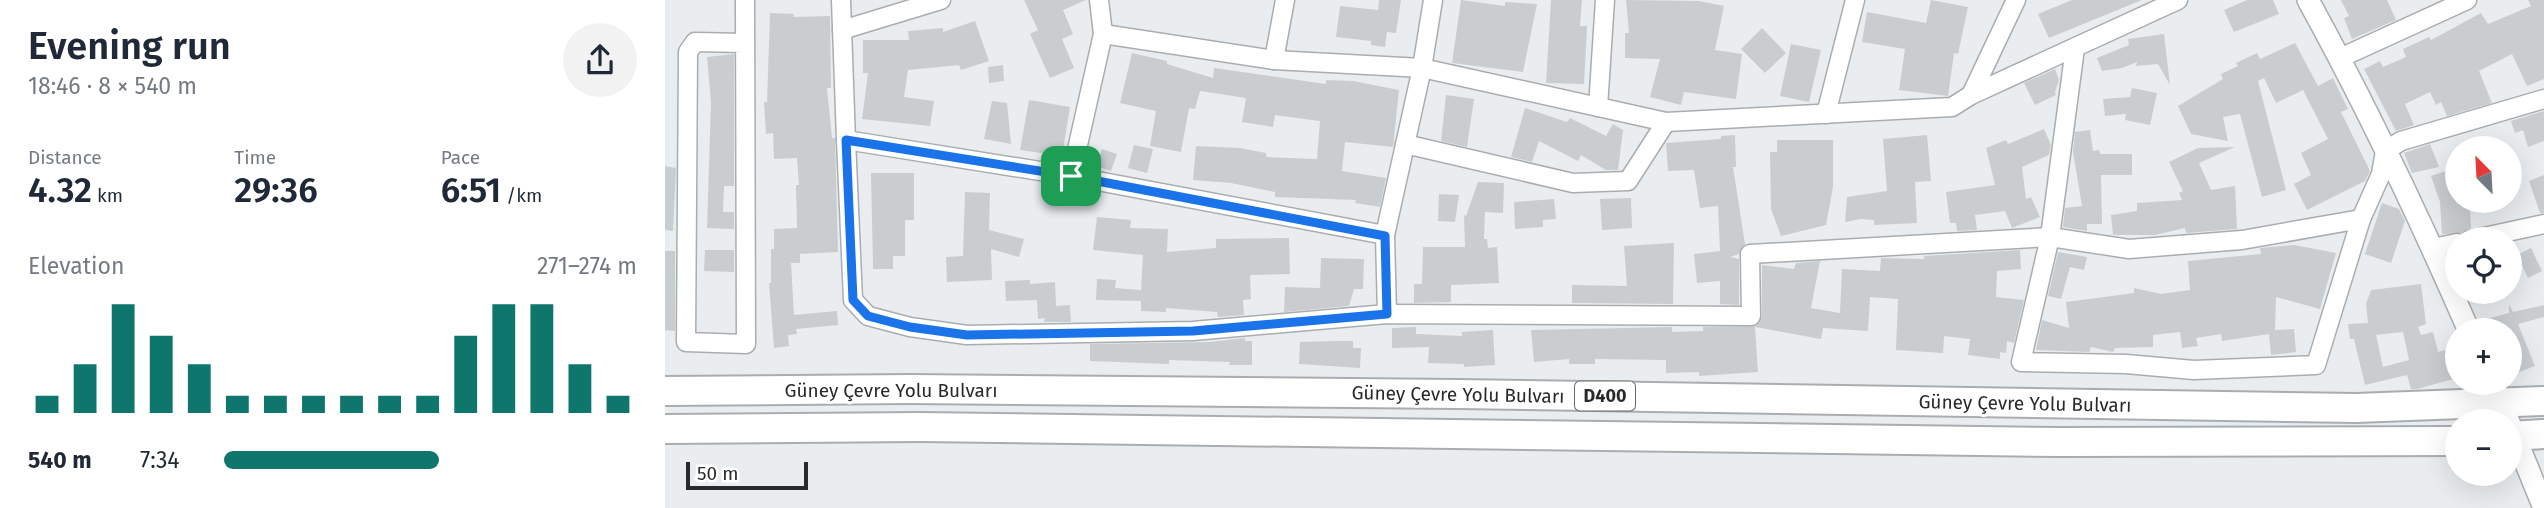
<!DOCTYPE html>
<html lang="en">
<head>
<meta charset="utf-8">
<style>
  body { margin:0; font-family:"Fira Sans",sans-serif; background:#f2f2f3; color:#1f2937; height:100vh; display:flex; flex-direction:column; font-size:26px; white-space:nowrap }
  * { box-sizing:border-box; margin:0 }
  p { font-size:23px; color:#747a83 }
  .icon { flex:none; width:38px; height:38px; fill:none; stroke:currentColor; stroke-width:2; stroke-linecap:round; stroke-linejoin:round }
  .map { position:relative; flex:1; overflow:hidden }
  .drawer { display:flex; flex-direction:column; background:#fff; width:665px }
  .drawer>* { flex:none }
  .needle { width:46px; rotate:336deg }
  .controls { position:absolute; left:1780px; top:136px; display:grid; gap:14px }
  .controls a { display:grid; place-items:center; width:77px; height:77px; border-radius:50%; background:#fff; box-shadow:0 7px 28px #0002; font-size:35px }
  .scale { position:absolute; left:21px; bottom:18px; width:122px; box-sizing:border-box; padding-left:7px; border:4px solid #27292a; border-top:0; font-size:19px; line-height:24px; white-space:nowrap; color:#27292a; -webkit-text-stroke:5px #fff; paint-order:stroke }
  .pin { position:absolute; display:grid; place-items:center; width:60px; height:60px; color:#fff; margin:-30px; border-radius:14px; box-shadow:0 4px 10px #0006 }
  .round { display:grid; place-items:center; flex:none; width:74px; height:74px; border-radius:37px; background:#f2f2f3 }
  .overview { display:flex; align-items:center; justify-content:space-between; height:119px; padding:0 28px }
  h1 { font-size:38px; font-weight:600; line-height:52px }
  .stats { display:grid; grid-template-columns:repeat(3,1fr); gap:10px; height:119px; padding:7px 28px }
  .stats div { display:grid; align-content:center }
  .stats b { font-size:35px; font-weight:600 }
  .stats small { font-size:19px; font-weight:400 }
  .stats p { font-size:19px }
  .chart { height:196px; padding:14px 28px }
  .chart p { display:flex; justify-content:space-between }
  .chart svg { width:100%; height:126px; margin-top:7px; stroke:#0f766e; stroke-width:6 }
  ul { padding:0 28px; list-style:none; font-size:23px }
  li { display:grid; grid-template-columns:112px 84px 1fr; align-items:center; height:52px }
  li i { height:18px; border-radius:9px; background:#0f766e }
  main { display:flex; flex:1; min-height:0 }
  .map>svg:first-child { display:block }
  .building { fill:#c9cdd0; fill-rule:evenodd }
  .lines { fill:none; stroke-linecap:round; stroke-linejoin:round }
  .minor-casing { stroke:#aaadb0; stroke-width:21 }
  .tertiary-casing { stroke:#aaadb0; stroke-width:24 }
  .trunk-casing { stroke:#aaadb0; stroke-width:32 }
  .minor { stroke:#fff; stroke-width:18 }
  .tertiary { stroke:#fff; stroke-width:21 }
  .trunk { stroke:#fff; stroke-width:28 }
  .route-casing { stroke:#fff; stroke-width:14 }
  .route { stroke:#1a73e8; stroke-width:9 }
  .labels { text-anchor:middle; stroke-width:6; stroke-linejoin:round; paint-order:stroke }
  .shield { fill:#fff; stroke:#68696a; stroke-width:2 }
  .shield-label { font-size:18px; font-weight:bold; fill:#27292a }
  .street-label { font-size:19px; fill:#27292a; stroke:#fff }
</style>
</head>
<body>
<main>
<section class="drawer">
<div class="overview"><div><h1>Evening run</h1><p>18:46 · 8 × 540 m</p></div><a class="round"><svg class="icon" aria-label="share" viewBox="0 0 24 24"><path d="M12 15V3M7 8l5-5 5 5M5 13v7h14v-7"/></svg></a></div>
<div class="stats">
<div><p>Distance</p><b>4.32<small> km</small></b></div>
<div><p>Time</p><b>29:36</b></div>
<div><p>Pace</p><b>6:51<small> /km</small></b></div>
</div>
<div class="chart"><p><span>Elevation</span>271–274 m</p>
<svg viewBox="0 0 160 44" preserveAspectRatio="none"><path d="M5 44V38M15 44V27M25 44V6M35 44V17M45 44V27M55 44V38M65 44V38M75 44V38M85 44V38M95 44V38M105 44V38M115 44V17M125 44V6M135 44V6M145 44V27M155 44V38"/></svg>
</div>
<ul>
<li><b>540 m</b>7:34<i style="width:52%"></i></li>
</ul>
</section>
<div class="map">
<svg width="1879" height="508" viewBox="0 0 1879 508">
  <rect width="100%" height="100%" fill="#e9edf0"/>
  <!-- building -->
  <g class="building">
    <polygon points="359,0 421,0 398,10 408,34 397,39 409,68 385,78 365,34 373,30"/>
    <polygon points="714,0 736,0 731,33 722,32 720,47 706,45 706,41 671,37 675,6 713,10"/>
    <polygon points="796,0 840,6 840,2 872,4 858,72 787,63"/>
    <polygon points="886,0 917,0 915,26 922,26 919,84 881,83"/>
    <polygon points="961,0 1034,1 1059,6 1050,50 1077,54 1071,99 1019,92 1016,105 985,97 995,59 960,58 960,33 964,33"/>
    <polygon points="1266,0 1303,7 1293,54 1289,53 1283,96 1234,90 1240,49 1197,42 1202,12 1261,23"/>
    <polygon points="1407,0 1477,0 1384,38 1373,14"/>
    <polygon points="1582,0 1608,0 1614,14 1569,32 1559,10"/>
    <polygon points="1676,0 1722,0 1731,20 1687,39 1679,18 1684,16"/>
    <polygon points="1863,0 1879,0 1879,79 1862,86 1847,54 1814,71 1827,103 1782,116 1776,102 1771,105 1765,92 1740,104 1749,125 1731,131 1699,69 1715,61 1718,67 1741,57 1738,49 1764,37 1766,40 1816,13 1823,24 1866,6"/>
    <polygon points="105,13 129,14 128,17 165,16 166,88 162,88 167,138 170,138 173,252 135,254 135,263 126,263 129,315 172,311 173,325 131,329 132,334 123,335 124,346 109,348 104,283 106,283 106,249 109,249 109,229 132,228 131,185 134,185 132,158 109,159 108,133 101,134 99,102 102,102"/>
    <polygon points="310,21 324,61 296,70 294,65 243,70 239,97 269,101 265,126 197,119 203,73 198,73 198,40 244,40 243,31 278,28 278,32"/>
    <polygon points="1097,28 1121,53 1100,73 1076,49"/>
    <polygon points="1499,34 1505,85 1493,64 1471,66 1472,62 1457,68 1437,71 1432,58 1464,45 1463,39"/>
    <polygon points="1630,43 1653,86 1668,78 1683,109 1676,112 1705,171 1700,181 1642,210 1629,184 1646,175 1636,153 1663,139 1638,90 1611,103 1599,78 1593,81 1621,190 1597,197 1575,114 1558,117 1563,141 1526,134 1513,106 1558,79 1556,74 1573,66 1571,63 1592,53 1595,59"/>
    <polygon points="1126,44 1156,50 1144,102 1115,96"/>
    <polygon points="467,53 502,61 502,64 548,78 549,68 661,84 661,80 688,81 734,90 728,147 680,142 677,171 721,178 715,207 690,203 691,200 610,197 610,192 566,183 528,180 531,146 575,148 601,153 601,157 652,159 655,121 610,115 608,127 577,122 581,98 535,91 530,109 524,108 516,152 485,146 491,111 455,103"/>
    <polygon points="69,54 69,186 59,186 58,212 69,212 69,229 42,228 46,102 42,57"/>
    <polygon points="338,65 339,81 324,83 323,67"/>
    <polygon points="1390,69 1394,80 1390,92 1391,95 1370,105 1359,83"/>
    <polygon points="1467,88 1492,93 1485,125 1460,120 1461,114 1440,116 1438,99 1465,97"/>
    <polygon points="781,95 809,99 802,147 776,141"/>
    <polygon points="364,100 405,107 397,156 355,150"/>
    <polygon points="327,101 342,103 346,144 319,139"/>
    <polygon points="860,108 902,122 905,118 941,136 948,124 958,130 953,170 941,170 916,155 913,161 874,141 867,162 846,157"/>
    <polygon points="1879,111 1879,141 1863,147 1858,130 1850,133 1846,121"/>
    <polygon points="1379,129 1386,145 1384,155 1357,167 1361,199 1366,197 1375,217 1347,228 1340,211 1310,215 1312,230 1292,231 1291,223 1285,223 1281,192 1330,185 1321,148 1341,140 1343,144"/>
    <polygon points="1425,130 1428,151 1434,150 1435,154 1467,154 1467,175 1436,175 1437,224 1422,224 1422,231 1398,227 1400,208 1417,206 1408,152 1410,132"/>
    <polygon points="1070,135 1071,167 1068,167 1080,244 1074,254 1065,257 1074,259 1074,305 1055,304 1055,281 1032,283 1029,254 1055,251 1053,206 1035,208 1029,170 1003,171 1001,143 1056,139 1056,136"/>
    <polygon points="1262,135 1266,181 1250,182 1252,223 1209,225 1209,220 1196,219 1180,222 1182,197 1222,191 1218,139"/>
    <polygon points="1112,140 1168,140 1168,187 1161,225 1116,236 1106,209 1105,152 1112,152"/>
    <polygon points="1765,144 1774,167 1747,173 1739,153"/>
    <polygon points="469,145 488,149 482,173 463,168"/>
    <polygon points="1570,147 1534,163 1546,190 1570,186 1572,229 1521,233 1520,228 1490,235 1448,235 1446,215 1472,211 1472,203 1517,200 1514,193 1518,191 1504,162 1533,148"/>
    <polygon points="437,149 452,154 446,171 431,166"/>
    <polygon points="0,166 11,168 8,231 0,230"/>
    <polygon points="1787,169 1792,184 1792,204 1805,203 1806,228 1797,233 1777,234 1775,202 1766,176"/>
    <polygon points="206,173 249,173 249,220 240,220 240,256 228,256 228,269 208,269"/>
    <polygon points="1879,175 1879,213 1875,213 1864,181"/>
    <polygon points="813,182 839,183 838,213 820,212 819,239 822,239 823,248 832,247 834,283 786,285 786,302 749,303 749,284 757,284 758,247 800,247 799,215 801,216"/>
    <polygon points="300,192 325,193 324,230 359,239 354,257 326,249 327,280 282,282 281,257 298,256"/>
    <polygon points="774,194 794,195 790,222 773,221"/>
    <polygon points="966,198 967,228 937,230 935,199"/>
    <polygon points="889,199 891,219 878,220 878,227 850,229 849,202"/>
    <polygon points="1717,203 1734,209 1740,221 1726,263 1700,254"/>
    <polygon points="432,217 466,220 465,228 503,229 502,252 551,248 551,239 624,238 625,274 585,275 586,299 578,300 579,315 553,317 552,312 501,308 501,312 476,311 476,301 431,300 432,279 451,280 450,288 476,290 478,255 428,250"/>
    <polygon points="1009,243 1008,304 907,303 907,285 962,286 959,246"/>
    <polygon points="1629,245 1671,253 1655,309 1611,297 1610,330 1629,329 1631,352 1606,355 1604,334 1557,341 1556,334 1531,338 1533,346 1517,348 1515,332 1488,335 1488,347 1450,348 1448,352 1426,347 1424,352 1371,350 1377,320 1404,328 1401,302 1469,293 1469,288 1496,294 1525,290 1523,261 1596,254 1595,248"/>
    <polygon points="1866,248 1877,271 1863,278 1852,255"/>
    <polygon points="40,250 69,250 69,272 39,271"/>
    <polygon points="1355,250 1356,269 1332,271 1331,297 1359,300 1349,343 1342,341 1341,353 1335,352 1335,359 1303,355 1305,339 1279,336 1278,353 1231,350 1233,299 1205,297 1203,331 1158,328 1156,339 1090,327 1093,372 1034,376 1034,372 1001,373 1001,360 930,359 930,364 904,364 904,359 869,362 866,330 1007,327 1007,332 1038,331 1038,327 1091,326 1097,316 1097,265 1129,269 1131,263 1155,261 1146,308 1175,313 1177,269 1215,271 1216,258 1259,259 1259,256"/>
    <polygon points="0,251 10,251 10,331 0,330"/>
    <polygon points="1393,252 1422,257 1419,270 1405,267 1396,299 1383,296"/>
    <polygon points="656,258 699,259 698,289 689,289 684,306 619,312 620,287 655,288"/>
    <polygon points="365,280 365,284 390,282 391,306 405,305 406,322 379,322 380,318 373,319 372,300 341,301 340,281"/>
    <path d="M1756 284 1761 324 1753 327 1756 335 1768 332 1773 352 1787 348 1792 378 1752 389H1746L1742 375 1700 385 1689 339H1685L1683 324 1703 323 1701 304 1706 290ZM1738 332 1744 360 1718 367 1711 335Z"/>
    <polygon points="1844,304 1848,312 1879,305 1879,317 1853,324 1870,366 1844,376 1844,331 1838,331 1836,326 1817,331 1814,321 1844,313"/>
    <polygon points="751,327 751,334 797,336 797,332 828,330 830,365 799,367 799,364 763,363 764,347 727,348 727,328"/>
    <polygon points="580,338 580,341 587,341 587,365 564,365 565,362 504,360 504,364 425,361 425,344 545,342"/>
    <polygon points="672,341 688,341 688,348 696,348 695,368 634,364 635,342"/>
  </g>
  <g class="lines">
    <defs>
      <g id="minor">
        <polyline points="80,0 81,344 21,342 23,52 30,42 80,43"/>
        <polyline points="176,0 181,140 406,176 720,235 722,314"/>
        <polyline points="177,30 276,0"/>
        <polyline points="438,34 609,60 757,68 1001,122 1287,107 1306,95 1513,0"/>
        <polyline points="1410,48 1385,237 1356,362 1461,364 1529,370 1651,365 1696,219 1716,174 1720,151 1736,141 1879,99"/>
        <polyline points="1675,58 1802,0"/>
        <polyline points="609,60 620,0"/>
        <polyline points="1306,95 1351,0"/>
        <polyline points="933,107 940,0"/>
        <polyline points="1161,114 1190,0"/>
        <polyline points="181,140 188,300 203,316 245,327 302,335 528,331 722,314 1086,316 1085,254 1385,237 1464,249 1577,240 1696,219"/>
        <polyline points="740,144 908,183 963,181 1001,122"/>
        <polyline points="406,176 438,34 434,0"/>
        <polyline points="720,235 757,68 768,0"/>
        <polyline points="1805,240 1879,224"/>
        <polyline points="1768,248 1792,243"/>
      </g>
      <g id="tertiary">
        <path d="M1643 0C1702 107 1755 219 1804 331"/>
        <polyline points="1828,383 1879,508"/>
      </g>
      <g id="trunk">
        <polyline points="0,391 245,389 793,394 1691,408 1879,401"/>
        <polyline points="0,429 255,427 1394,442 1792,441"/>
        <polyline points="1844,436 1879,434"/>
      </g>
    </defs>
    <!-- minor casing -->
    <use href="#minor" class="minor-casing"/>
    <!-- tertiary casing -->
    <use href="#tertiary" class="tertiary-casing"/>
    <!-- trunk casing -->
    <use href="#trunk" class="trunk-casing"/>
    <!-- minor -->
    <use href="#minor" class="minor"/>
    <!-- tertiary -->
    <use href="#tertiary" class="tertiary"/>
    <!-- trunk -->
    <use href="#trunk" class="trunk"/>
  </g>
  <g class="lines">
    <defs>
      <polygon id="route" points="181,140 406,176 720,236 722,314 528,331 302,335 245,327 203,316 188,300"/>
    </defs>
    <!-- route casing -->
    <use href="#route" class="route-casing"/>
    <!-- route -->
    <use href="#route" class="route"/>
  </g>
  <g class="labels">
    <!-- shield labels -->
    <rect class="shield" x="910" y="381.5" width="60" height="29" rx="5"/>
    <g class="shield-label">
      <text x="940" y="402">D400</text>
    </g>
    <!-- street labels -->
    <g class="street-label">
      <text x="226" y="397">Güney Çevre Yolu Bulvarı</text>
      <text transform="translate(793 394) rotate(1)" y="7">Güney Çevre Yolu Bulvarı</text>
      <text transform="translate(1360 403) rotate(1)" y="7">Güney Çevre Yolu Bulvarı</text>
    </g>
  </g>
</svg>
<div class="controls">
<a><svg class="needle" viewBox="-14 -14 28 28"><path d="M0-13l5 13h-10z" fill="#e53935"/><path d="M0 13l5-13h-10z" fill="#747a83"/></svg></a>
<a><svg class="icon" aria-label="locate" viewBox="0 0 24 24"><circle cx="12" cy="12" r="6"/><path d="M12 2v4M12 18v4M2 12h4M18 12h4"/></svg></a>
<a>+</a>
<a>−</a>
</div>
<div class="scale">50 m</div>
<div class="pin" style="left:406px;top:176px;background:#1e9e55"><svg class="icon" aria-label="arrive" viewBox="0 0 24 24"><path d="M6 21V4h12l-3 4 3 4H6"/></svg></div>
</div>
</main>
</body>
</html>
